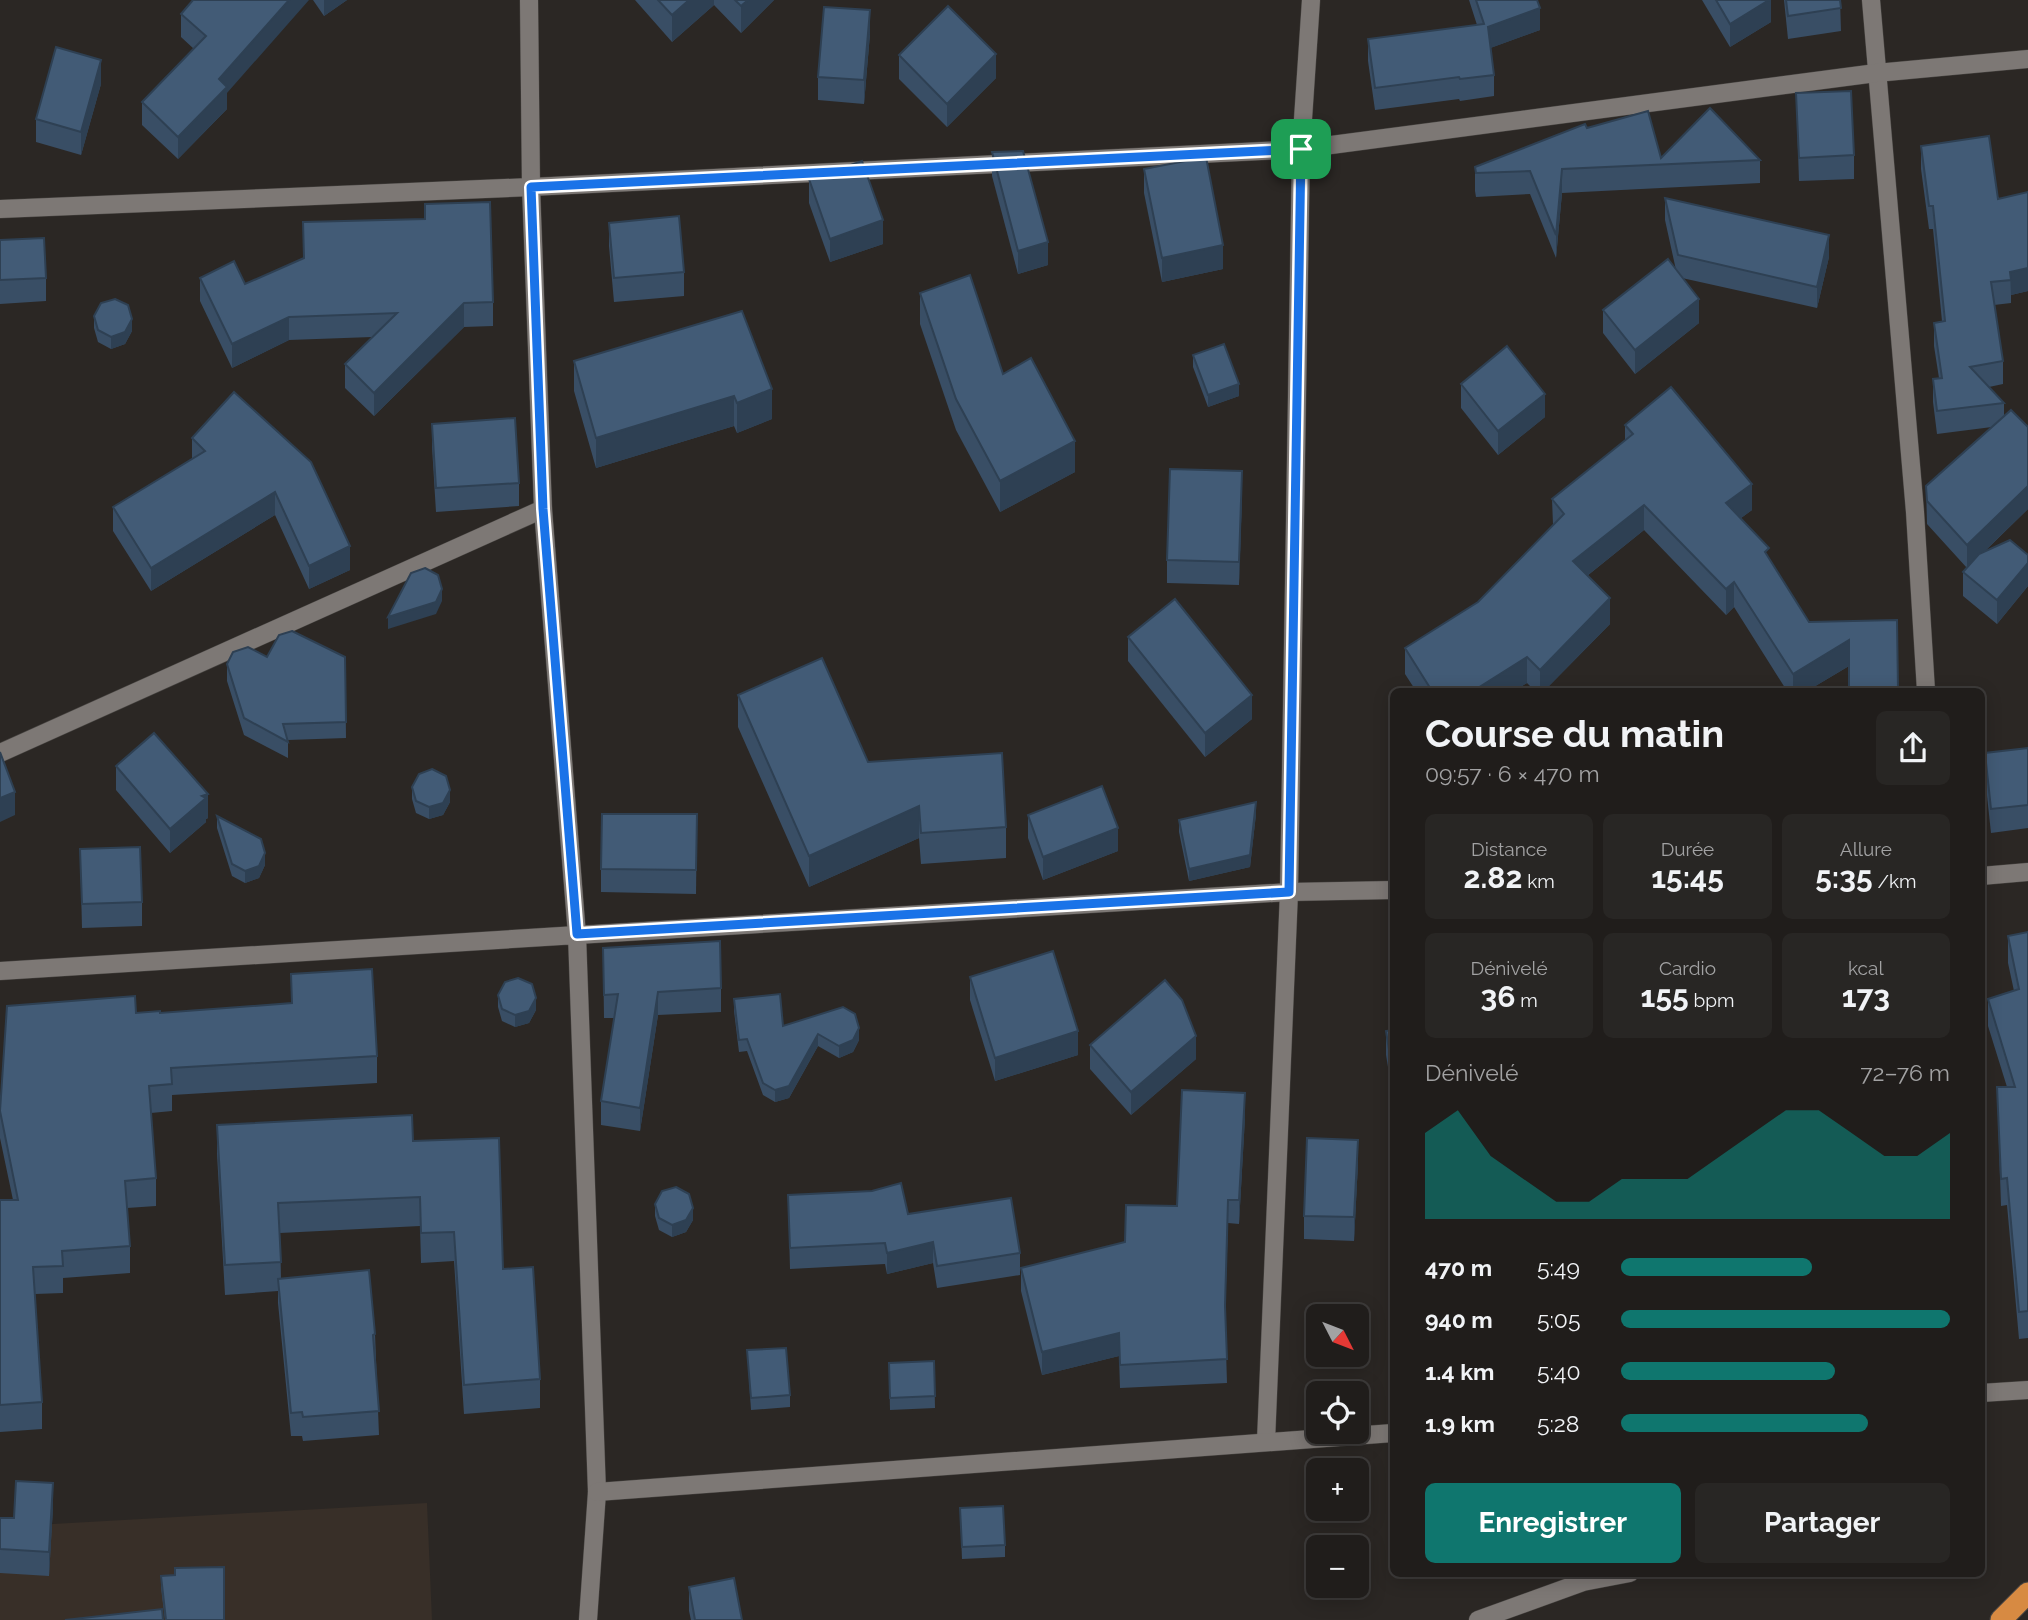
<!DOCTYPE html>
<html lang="fr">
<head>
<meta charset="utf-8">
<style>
  body { margin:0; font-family:Raleway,sans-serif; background:#282624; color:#f1f3f6; height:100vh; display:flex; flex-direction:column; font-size:26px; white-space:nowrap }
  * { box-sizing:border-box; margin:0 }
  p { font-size:23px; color:#a2a2a3 }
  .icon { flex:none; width:38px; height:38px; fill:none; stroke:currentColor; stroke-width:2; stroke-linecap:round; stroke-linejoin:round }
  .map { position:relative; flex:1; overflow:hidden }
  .drawer { position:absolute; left:1390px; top:688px; width:595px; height:889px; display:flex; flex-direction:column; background:#201d1b; border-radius:10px; box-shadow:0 4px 18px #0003,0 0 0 2px #3d3b3a }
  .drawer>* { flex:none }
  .needle { width:46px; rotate:132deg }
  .controls { position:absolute; left:1306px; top:1304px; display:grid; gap:14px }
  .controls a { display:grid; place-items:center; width:63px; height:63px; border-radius:10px; background:#201d1b; box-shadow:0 4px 18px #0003,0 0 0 2px #3d3b3a; font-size:35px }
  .pin { position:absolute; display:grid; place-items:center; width:60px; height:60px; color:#fff; margin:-30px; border-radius:14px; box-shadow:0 4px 10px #0006 }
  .round { display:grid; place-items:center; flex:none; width:74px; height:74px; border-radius:10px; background:#282624 }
  .summary { display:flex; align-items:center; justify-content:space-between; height:119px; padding:0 35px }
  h1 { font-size:38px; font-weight:700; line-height:52px }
  .figures { display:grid; grid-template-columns:repeat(3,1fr); gap:10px; height:119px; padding:7px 35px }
  .figures div { display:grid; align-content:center; border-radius:10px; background:#282624; text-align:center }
  .figures b { font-size:30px; font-weight:700 }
  .figures small { font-size:19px; font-weight:400 }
  .figures p { font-size:19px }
  .chart { height:196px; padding:14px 35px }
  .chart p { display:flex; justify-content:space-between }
  .chart svg { width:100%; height:126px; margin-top:7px; fill:#0f766e; opacity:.7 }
  .primary-button { display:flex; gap:14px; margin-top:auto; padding:14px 35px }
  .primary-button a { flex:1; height:80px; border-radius:10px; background:#0f766e; color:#fff; font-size:28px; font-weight:700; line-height:80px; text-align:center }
  .primary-button a+a { background:#282624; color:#f1f3f6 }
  ul { padding:0 35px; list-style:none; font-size:23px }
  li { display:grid; grid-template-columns:112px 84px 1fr; align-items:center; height:52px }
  li i { height:18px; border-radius:9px; background:#0f766e }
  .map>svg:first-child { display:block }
  .built { fill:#382f28 }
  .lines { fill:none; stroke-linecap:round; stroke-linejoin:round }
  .street-casing { stroke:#464340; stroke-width:19 }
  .highway-casing { stroke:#464340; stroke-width:23 }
  .street { stroke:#7d7875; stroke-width:18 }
  .highway { stroke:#d78a42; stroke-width:21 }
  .wall { fill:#394e65 }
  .shaded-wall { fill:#2e4053 }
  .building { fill:#425b76; stroke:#2e4053; stroke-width:2 }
  .route-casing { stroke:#fff; stroke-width:14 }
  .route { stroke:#1a73e8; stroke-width:9 }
</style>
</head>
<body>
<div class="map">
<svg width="2028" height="1620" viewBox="0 0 2028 1620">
  <rect width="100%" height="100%" fill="#2b2724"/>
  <!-- built -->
  <polygon class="built" points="427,1503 432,1620 0,1620 0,1527"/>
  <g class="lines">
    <defs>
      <g id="street">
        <polyline points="1871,0 1915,512 1926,691"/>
        <polyline points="0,209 531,187 1301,149 1876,73 2028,59"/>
        <polyline points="543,509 577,935 1289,892 1393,890"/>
        <polyline points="0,753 543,509 531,187 529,0"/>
        <polyline points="1981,876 2028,872"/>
        <polyline points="0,971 577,935 597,1492 588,1620"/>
        <polyline points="1981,1393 2028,1390"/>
        <polyline points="1266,1441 1289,892 1301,149 1311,0"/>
        <polyline points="597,1492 1393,1433"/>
        <polyline points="1478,1620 1583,1582 1630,1573"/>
      </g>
      <polyline id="highway" points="2001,1620 2028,1593"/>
    </defs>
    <!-- street casing -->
    <use href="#street" class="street-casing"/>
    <!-- highway casing -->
    <use href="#highway" class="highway-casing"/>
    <!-- street -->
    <use href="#street" class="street"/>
    <!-- highway -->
    <use href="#highway" class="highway"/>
  </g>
  <!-- wall -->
  <g class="wall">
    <polygon points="193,0 227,93 227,109 178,159 142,125 142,102 194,49 181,37 181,14"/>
    <polygon points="313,0 347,0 324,16"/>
    <polygon points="635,0 774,0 741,33 714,5 672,42"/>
    <polygon points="1469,0 1537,0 1540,30 1490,48 1494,75 1494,96 1460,101 1459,99 1375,110 1368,61 1368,39 1477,25"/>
    <polygon points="1702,0 1771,0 1771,22 1730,47"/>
    <polygon points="1784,0 1840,0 1841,31 1788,39"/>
    <polygon points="870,34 864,104 818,100 818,77"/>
    <polygon points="899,55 996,78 947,127 899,79"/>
    <polygon points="101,84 81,155 36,142 36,119"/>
    <polygon points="1796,93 1854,155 1854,179 1799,181"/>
    <polygon points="1587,128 1661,158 1760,160 1760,183 1562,193 1556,258 1530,194 1476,197 1475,191 1475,167"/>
    <polygon points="1921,146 1998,199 2028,192 2028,291 2011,295 2011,303 1994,305 2003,361 2003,384 1989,387 2004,403 2004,417 2028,427 2028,509 1985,551 2028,555 2028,586 1997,624 1963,596 1963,572 1967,568 1927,524 1926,486 1992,427 1937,434 1933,402 1933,379 1939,378 1934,346 1934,323 1942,321 1933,229 1929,229 1921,169"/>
    <polygon points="992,152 1048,265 1018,274 992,176"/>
    <polygon points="1144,169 1223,269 1162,282 1144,193"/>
    <polygon points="809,179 883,244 830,262 809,203"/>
    <polygon points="1665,198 1829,257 1817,308 1682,278 1699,323 1635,374 1603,333 1603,310 1676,270 1665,220"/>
    <polygon points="609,223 684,272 684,296 614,302 609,246"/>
    <polygon points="0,240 46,278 46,301 0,304"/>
    <polygon points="200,278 245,284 493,302 493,326 464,327 374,416 345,388 345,364 372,337 289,340 232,368 200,301"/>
    <polygon points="920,293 1003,374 1075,472 1000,512 956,430 920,324"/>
    <polygon points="742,311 772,419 737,433 734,426 596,468 574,391 574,361"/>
    <polygon points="94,316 132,331 125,344 111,349 98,342 94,328"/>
    <polygon points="1193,355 1239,396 1208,407 1193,367"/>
    <polygon points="1461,384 1545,417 1498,455 1461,408"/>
    <polygon points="234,392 350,570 309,589 275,515 151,591 113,531 113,507 192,459 192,438"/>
    <polygon points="432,424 519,483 519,506 436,512 432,447"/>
    <polygon points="1625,425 1752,510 1741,518 1769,558 1809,622 1849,666 1807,691 1787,691 1734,607 1726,615 1644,530 1587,576 1610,624 1544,691 1535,691 1527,683 1514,691 1416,691 1405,674 1405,648 1478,602 1553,525 1552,499 1625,441"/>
    <polygon points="1242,495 1239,585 1167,583 1167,560"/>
    <polygon points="1128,637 1252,719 1205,757 1128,661"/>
    <polygon points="267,657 345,657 346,738 288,740 288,758 244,735 227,681 227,664"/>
    <polygon points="738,695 868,762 1006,827 1006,858 921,864 919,838 809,887 738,727"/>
    <polygon points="2028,748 2028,828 1991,833 1985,777 1985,753"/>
    <polygon points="116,766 208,818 206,819 206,822 170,853 116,790"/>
    <polygon points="412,787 450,802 443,815 429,819 416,813 412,799"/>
    <polygon points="697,814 696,894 601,892 601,869"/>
    <polygon points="1256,814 1250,867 1189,881 1179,832 1179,820"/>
    <polygon points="1028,815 1118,851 1043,880 1028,838"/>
    <polygon points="217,816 265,865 259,878 245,883 232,876 217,828"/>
    <polygon points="80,849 142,902 142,926 82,928"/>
    <polygon points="2028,932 2028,1338 2019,1339 2007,1205 2001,1206 1997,1087 2007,1087 1988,1026 1988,999 2014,991 2008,963 2008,936"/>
    <polygon points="603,948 721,988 721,1012 658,1015 640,1131 601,1125 601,1101 614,1018 604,1018"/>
    <polygon points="291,974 377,1056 377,1083 172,1095 172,1111 151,1113 156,1178 156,1206 127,1208 130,1246 130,1273 63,1278 63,1293 35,1294 42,1402 42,1429 0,1432 0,1200 13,1200 0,1138 0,1101 136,1013 160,1013 291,1003"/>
    <polygon points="970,977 1078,1055 995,1081 970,1000"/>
    <polygon points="498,995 536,1010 529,1023 515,1027 502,1021 498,1007"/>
    <polygon points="734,999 783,1026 859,1040 853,1052 839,1058 818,1046 789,1098 775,1102 763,1095 747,1051 739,1052 734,1011"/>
    <polygon points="1393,1030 1393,1097 1386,1055 1386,1031"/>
    <polygon points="1090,1045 1196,1059 1131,1115 1090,1069"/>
    <polygon points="1245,1117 1239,1224 1228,1223 1225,1317 1227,1383 1120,1388 1119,1356 1042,1375 1021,1291 1021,1268 1125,1242 1177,1206"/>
    <polygon points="217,1125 413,1141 503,1269 540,1379 540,1408 464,1414 454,1261 421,1263 420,1226 280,1233 281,1279 375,1334 379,1435 303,1441 302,1436 291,1436 278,1303 278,1291 225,1295 217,1154"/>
    <polygon points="1358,1163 1354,1241 1304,1239 1304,1216"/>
    <polygon points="788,1195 908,1214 1020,1253 1020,1275 937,1288 933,1263 887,1274 885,1264 790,1269"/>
    <polygon points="655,1204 693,1220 686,1232 672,1237 659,1230 655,1216"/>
    <polygon points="747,1350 790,1395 790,1407 751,1410"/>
    <polygon points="934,1361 935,1408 890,1410 889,1363"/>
    <polygon points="53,1507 49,1576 0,1573 0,1580 0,1518 14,1518"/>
    <polygon points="960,1508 1005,1545 1005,1557 962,1559"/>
    <polygon points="175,1575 224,1620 165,1620 161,1588 161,1576"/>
    <polygon points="689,1587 742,1620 691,1620 689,1611"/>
  </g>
  <!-- shaded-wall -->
  <g class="shaded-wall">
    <polygon points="289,0 309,0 227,93 227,109 178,159 178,137 219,79"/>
    <polygon points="324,0 347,0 324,16"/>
    <polygon points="689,0 714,0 714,5 672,42 672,15"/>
    <polygon points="748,0 774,0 741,33 741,6"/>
    <polygon points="1769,0 1771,0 1771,22 1730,47 1730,24"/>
    <polygon points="1540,8 1540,30 1488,49 1488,27"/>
    <polygon points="870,10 870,34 864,104 864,80"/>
    <polygon points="996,54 996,78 947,127 947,104"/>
    <polygon points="101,60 101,84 81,155 81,132"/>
    <polygon points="1562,169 1562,193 1556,258 1556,235"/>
    <polygon points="883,220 883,244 830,262 830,239"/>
    <polygon points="1829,235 1829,257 1817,308 1817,287"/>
    <polygon points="1048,242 1048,265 1018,274 1018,251"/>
    <polygon points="1223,245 1223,269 1162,282 1162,258"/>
    <polygon points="2028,268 2028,291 2011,295 2010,272"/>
    <polygon points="1699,299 1699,323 1635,374 1635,350"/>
    <polygon points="464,303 464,327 374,416 374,393"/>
    <polygon points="289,317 289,340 232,368 232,344"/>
    <polygon points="132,319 132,331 125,344 111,349 111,337"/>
    <polygon points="1239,384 1239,396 1208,407 1208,395"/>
    <polygon points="772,389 772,419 737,433 737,403"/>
    <polygon points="1545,394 1545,417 1498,455 1498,431"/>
    <polygon points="734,396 734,426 596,468 596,438"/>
    <polygon points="1075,441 1075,472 1000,512 1000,481"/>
    <polygon points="1242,471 1242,495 1239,585 1239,562"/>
    <polygon points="1752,484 1752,510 1726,529 1726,503"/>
    <polygon points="2028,486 2028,509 1967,568 1967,545"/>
    <polygon points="275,492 275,515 151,591 151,568"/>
    <polygon points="1644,505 1644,530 1573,587 1573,561"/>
    <polygon points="350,546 350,570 309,589 309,566"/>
    <polygon points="2028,563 2028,586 1997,624 1997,600"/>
    <polygon points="1734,582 1734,607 1726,615 1726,589"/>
    <polygon points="442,589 442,601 436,614 388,629 388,617"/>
    <polygon points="1610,598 1610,624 1544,691 1540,691 1540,670"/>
    <polygon points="1849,640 1849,666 1807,691 1793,691 1793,674"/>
    <polygon points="1527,657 1527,683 1514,691 1473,691"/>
    <polygon points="1252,695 1252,719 1205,757 1205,733"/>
    <polygon points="450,790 450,802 443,815 429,819 429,807"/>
    <polygon points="15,792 15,815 0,822 0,798"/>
    <polygon points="208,794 208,818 206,819 206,822 170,853 170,829 202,796"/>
    <polygon points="1256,802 1256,814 1250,867 1189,881 1189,869"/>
    <polygon points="919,806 919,838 809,887 809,856"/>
    <polygon points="1118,828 1118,851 1043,880 1043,857"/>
    <polygon points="265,853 265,865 259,878 245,883 245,871"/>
    <polygon points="658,992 658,1015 640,1131 640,1108"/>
    <polygon points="536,998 536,1010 529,1023 515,1027 515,1015"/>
    <polygon points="859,1028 859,1040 853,1052 839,1058 839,1046"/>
    <polygon points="1078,1031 1078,1055 995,1081 995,1058"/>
    <polygon points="818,1034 818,1046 789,1098 775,1102 775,1090"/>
    <polygon points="1196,1036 1196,1059 1131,1115 1131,1092"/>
    <polygon points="1245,1093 1245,1117 1239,1224 1239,1200"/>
    <polygon points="1358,1140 1358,1163 1354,1241 1354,1217"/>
    <polygon points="693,1208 693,1220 686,1232 672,1237 672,1225"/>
    <polygon points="933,1242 933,1263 887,1274 887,1253"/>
    <polygon points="1119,1333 1119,1356 1042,1375 1042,1352"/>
    <polygon points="53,1483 53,1507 49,1576 49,1552"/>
  </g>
  <!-- building -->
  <g class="building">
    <polygon points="193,0 289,0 219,79 227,87 178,137 142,102 206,36 181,14"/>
    <polygon points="658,0 689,0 672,15"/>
    <polygon points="735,0 748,0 741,6"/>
    <polygon points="1476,0 1537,0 1540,8 1488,27 1494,75 1460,79 1459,77 1375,88 1368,39 1484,24"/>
    <polygon points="1716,0 1769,0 1730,24"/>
    <polygon points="1786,0 1840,0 1841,8 1788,16"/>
    <polygon points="948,6 996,54 947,104 899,55"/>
    <polygon points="824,7 870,10 864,80 818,77"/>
    <polygon points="56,47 101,60 81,132 36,119"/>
    <polygon points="1851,91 1854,155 1799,158 1796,93"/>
    <polygon points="1710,108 1760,160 1562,169 1556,235 1530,171 1476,173 1475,167 1585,124 1587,128 1648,111 1661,158"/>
    <polygon points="1989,136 1998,199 2028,192 2028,268 2010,272 2011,280 1991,282 2003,361 1970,367 2004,403 1937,411 1933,379 1942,378 1934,323 1945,321 1933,206 1929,206 1921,146"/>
    <polygon points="1023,151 1048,242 1018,251 992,152"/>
    <polygon points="1206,157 1223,245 1162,258 1144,169"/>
    <polygon points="862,161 883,220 830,239 809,179"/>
    <polygon points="1665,198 1829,235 1817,287 1678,255"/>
    <polygon points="490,202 493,302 464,303 374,393 345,364 397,313 289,317 232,344 200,278 234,261 245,284 304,258 303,222 425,219 425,204"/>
    <polygon points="679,216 684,272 614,278 609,223"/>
    <polygon points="44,238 46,278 0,280 0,240"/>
    <polygon points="1668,259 1699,299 1635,350 1603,310"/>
    <polygon points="970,275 1003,374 1031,358 1075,441 1000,481 956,399 920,293"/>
    <polygon points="115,299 128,305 132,319 125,332 111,337 98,330 94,316 101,303"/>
    <polygon points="742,311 772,389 737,403 734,396 596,438 574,361"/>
    <polygon points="1224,344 1239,384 1208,395 1193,355"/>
    <polygon points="1507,346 1545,394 1498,431 1461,384"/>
    <polygon points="1671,387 1752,484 1726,503 1769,548 1765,552 1809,622 1897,620 1898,691 1849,691 1849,640 1793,674 1734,582 1726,589 1644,505 1573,561 1610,598 1540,670 1527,657 1473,691 1432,691 1405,648 1478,602 1564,514 1552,499 1633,434 1625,425"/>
    <polygon points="234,392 311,462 350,546 309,566 275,492 151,568 113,507 205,451 192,438"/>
    <polygon points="2011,410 2028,427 2028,486 1967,545 1927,501 1926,486"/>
    <polygon points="515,418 519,483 436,488 432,424"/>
    <polygon points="1170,469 1242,471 1239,562 1167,560"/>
    <polygon points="2010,540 2028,555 2028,563 1997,600 1963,572 1979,554"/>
    <polygon points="425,568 438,575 442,589 436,602 388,617 411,573"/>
    <polygon points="1175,599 1252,695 1205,733 1128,637"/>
    <polygon points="292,631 345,657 346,722 283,724 288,742 244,718 227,664 233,652 248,647 267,657 279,635"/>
    <polygon points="822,658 868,762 1002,753 1006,827 921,833 919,806 809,856 738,695"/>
    <polygon points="154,733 208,794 202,796 206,798 170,829 116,766"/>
    <polygon points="2028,748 2028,805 1991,809 1985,753"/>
    <polygon points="0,752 15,792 0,798"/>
    <polygon points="432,769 446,776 450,790 443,803 429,807 416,801 412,787 419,774"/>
    <polygon points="1102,786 1118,828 1043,857 1028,815"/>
    <polygon points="1256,802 1250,855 1189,869 1179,820"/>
    <polygon points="602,814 697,814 696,870 601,869"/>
    <polygon points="217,816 261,839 265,853 259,866 245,871 232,864"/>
    <polygon points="140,847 142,902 82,904 80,849"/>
    <polygon points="2028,932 2028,1311 2019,1312 2007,1178 2001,1179 1997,1087 2015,1087 1988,999 2019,989 2008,936"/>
    <polygon points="720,941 721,988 658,992 640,1108 601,1101 618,994 604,995 603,948"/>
    <polygon points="1053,951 1078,1031 995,1058 970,977"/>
    <polygon points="372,969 377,1056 171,1068 172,1084 149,1086 156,1178 125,1181 130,1246 62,1251 63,1266 33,1267 42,1402 0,1405 0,1200 18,1200 0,1111 7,1006 135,996 136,1013 160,1011 160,1013 292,1003 291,974"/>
    <polygon points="518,978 532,984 536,998 529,1011 515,1015 502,1009 498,995 505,982"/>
    <polygon points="1165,980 1182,1000 1196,1036 1131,1092 1090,1045"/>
    <polygon points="780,994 783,1026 843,1007 855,1014 859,1028 853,1040 839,1046 818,1034 789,1086 775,1090 763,1083 747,1039 739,1040 734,999"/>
    <polygon points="1393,1030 1393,1074 1386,1031"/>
    <polygon points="1182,1090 1245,1093 1239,1200 1228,1200 1225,1306 1227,1359 1120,1365 1119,1333 1042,1352 1021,1268 1125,1242 1126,1205 1177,1206"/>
    <polygon points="412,1115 413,1141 499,1138 503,1269 533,1267 540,1379 464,1385 454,1232 421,1233 420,1197 278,1203 281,1262 225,1265 217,1125"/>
    <polygon points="1307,1138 1358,1140 1354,1217 1304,1216"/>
    <polygon points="901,1183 908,1214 1011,1198 1020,1253 937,1266 933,1242 887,1253 885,1243 790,1248 788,1195 872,1191"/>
    <polygon points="676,1187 689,1194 693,1208 686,1220 672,1225 659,1218 655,1204 662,1191"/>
    <polygon points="369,1270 375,1334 373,1335 379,1411 303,1417 302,1412 291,1413 278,1279"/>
    <polygon points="786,1348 790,1395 751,1398 747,1350"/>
    <polygon points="934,1361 935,1396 890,1398 889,1363"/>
    <polygon points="16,1481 53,1483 49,1552 0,1549 0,1518 14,1518"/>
    <polygon points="1003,1506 1005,1545 962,1547 960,1508"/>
    <polygon points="224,1567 224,1620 166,1620 161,1576 175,1575 175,1568"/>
    <polygon points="734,1578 742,1620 695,1620 689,1587"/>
    <polygon points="162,1609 163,1620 65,1620"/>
  </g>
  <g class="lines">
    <defs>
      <polygon id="route" points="1301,149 1289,892 577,934 543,509 531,187"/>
    </defs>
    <!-- route casing -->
    <use href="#route" class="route-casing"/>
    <!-- route -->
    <use href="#route" class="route"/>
  </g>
</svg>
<div class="controls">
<a><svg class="needle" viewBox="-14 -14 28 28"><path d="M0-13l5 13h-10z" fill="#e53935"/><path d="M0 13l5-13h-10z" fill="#a2a2a3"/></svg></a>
<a><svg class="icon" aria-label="locate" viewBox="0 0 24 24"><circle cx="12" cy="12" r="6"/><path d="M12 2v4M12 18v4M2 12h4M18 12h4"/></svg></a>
<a>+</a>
<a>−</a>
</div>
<div class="pin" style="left:1301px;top:149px;background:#1e9e55"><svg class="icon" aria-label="arrive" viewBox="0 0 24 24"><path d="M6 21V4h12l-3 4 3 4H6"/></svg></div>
<section class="drawer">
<div class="summary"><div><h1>Course du matin</h1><p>09:57 · 6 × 470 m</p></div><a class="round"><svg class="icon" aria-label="share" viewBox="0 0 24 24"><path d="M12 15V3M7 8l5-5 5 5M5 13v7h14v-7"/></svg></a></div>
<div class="figures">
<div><p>Distance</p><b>2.82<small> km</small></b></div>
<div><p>Durée</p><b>15:45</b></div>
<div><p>Allure</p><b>5:35<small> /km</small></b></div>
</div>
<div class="figures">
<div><p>Dénivelé</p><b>36<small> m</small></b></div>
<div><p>Cardio</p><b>155<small> bpm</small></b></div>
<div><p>kcal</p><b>173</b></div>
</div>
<div class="chart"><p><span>Dénivelé</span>72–76 m</p>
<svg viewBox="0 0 160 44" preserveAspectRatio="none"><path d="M0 44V14L10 6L20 22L30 30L40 38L50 38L60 30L70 30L80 30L90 22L100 14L110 6L120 6L130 14L140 22L150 22L160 14V44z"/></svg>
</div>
<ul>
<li><b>470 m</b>5:49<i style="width:58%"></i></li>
<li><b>940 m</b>5:05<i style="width:100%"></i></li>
<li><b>1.4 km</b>5:40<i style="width:65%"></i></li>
<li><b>1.9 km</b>5:28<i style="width:75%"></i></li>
</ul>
<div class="primary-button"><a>Enregistrer</a><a>Partager</a></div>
</section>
</div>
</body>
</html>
